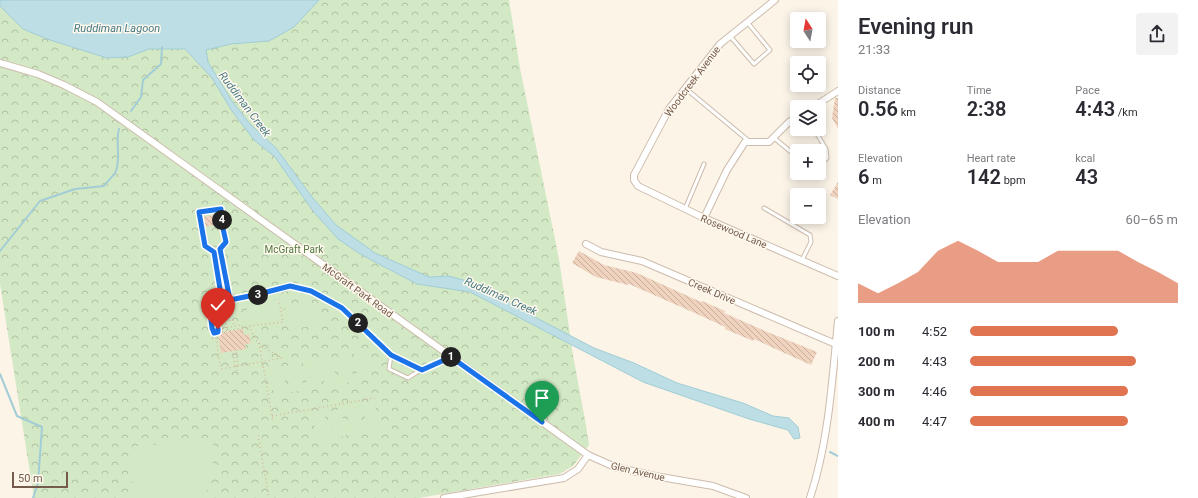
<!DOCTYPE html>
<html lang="en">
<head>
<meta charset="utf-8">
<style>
  body { margin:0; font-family:Roboto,sans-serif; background:#f2f2f3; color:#2b2b33; height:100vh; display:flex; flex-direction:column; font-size:15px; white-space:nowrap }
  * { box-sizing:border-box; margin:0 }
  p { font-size:13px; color:#7c7c81 }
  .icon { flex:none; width:22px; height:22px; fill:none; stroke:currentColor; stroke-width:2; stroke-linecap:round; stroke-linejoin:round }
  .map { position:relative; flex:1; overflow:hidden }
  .sheet { display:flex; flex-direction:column; background:#fff; width:360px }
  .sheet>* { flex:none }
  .needle { width:26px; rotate:349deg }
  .controls { position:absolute; left:790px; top:12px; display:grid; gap:8px }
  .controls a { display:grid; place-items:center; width:36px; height:36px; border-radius:4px; background:#fff; box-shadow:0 2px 10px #0003; font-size:20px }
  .scale { position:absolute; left:12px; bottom:10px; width:56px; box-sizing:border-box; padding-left:4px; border:2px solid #745b4c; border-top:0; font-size:11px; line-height:14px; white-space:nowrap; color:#745b4c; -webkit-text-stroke:3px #fef8ed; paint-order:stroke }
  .pin { position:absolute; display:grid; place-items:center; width:34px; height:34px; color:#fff; margin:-41px -17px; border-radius:50% 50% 50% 0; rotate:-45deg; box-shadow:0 0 4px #0007 }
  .pin .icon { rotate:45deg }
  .km { position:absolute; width:20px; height:20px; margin:-10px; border-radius:50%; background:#222; color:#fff; font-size:11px; line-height:20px; text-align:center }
  .round { display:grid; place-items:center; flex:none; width:42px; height:42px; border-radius:4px; background:#f2f2f3 }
  .summary { display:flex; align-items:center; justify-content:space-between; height:68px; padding:0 20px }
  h1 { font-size:22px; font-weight:600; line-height:30px }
  .stats { display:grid; grid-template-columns:repeat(3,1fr); gap:6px; height:68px; padding:4px 20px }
  .stats div { display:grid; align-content:center }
  .stats b { font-size:20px; font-weight:600 }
  .stats small { font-size:11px; font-weight:400 }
  .stats p { font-size:11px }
  .chart { height:112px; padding:8px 20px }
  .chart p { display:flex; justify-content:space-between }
  .chart svg { width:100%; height:72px; margin-top:4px; fill:#e07451; opacity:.7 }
  ul { padding:0 20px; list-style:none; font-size:13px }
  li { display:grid; grid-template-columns:64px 48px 1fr; align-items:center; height:30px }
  li i { height:10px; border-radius:5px; background:#e07451 }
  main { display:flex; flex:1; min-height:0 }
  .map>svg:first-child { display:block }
  .forest { fill:url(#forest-crowns) }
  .pitch { fill:#d3e9c5 }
  .water { fill:#bcdee4; stroke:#a2cdd6 }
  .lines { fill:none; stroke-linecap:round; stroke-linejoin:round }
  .stream { stroke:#a2cdd6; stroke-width:2 }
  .building { fill:url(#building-back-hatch) }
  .service-casing { stroke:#cdbcad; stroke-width:5 }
  .minor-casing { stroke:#cdbcad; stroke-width:8 }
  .path { stroke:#d5b7a2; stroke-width:1.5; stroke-dasharray:1 3; stroke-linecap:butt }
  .service { stroke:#fff; stroke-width:3 }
  .minor { stroke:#fff; stroke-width:6 }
  .route-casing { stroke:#fff; stroke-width:8 }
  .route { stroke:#1a73e8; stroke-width:5 }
  .labels { text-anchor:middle; stroke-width:3; stroke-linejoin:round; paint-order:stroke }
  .street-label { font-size:10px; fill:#745b4c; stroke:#fef8ed }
  .park-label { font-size:10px; fill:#537944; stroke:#fef8ed }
  .water-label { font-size:11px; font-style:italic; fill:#477a86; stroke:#fef8ed }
</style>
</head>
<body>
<main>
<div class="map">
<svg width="838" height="498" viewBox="0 0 838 498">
  <defs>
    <pattern id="forest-crowns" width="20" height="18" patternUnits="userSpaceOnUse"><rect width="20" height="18" fill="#d3e9c5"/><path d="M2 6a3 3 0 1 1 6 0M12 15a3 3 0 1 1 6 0" fill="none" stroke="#b0c0a2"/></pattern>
    <pattern id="building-back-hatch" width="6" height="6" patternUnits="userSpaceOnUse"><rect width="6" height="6" fill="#f0d3bf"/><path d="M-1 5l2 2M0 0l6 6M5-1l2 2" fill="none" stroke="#c7ae9d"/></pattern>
  </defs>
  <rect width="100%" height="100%" fill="#fbf4e7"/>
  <!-- forest -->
  <polygon class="forest" points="0,0 509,0 520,68 559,259 573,355 585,420 589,445 573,466 559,474 419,498 34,498 0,284"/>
  <!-- pitch -->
  <g class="pitch">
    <polygon points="279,299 281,310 317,303 321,324 289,330 287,320 250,326 246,305"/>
    <polygon points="366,352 371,378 358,381 354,354"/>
    <polygon points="349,355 354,381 342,384 337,357"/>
    <polygon points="332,358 337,384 325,386 320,360"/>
    <polygon points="316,361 320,387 308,389 303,363"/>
    <polygon points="299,364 304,390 291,392 287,366"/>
    <polygon points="282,367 287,393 274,395 270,369"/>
    <polygon points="375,404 380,430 368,432 363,406"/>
    <polygon points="358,407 363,433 351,435 346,409"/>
    <polygon points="341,409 346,436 334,438 329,412"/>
    <polygon points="324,412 329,439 317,441 313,414"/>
    <polygon points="212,439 215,452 206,498 134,498 129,447"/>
  </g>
  <!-- water -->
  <polygon class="water" points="0,0 319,0 294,27 269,41 231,44 206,50 208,62 232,101 250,124 276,148 312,197 336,225 375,253 429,277 448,276 475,283 529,314 594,348 634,363 677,383 743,403 773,416 789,418 798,427 800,438 794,439 788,430 749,419 643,382 470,292 417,284 360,254 338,239 313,211 275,157 254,140 232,111 212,78 185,49 149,49 128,57 107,58 47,39 23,29 0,6"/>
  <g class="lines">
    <!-- stream -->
    <g class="stream">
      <polyline points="131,111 141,97 143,80 161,64 162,47"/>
      <path d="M0 251 40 201 75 189 104 186C107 181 114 176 116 171 121 157 115 142 119 129"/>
      <polyline points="0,374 17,416 42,427 38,483 33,498"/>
      <polyline points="830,452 838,456"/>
    </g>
  </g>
  <!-- building -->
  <g class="building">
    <polygon points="835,98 838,98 838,129 832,118"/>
    <polygon points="838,182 838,199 830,195"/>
    <polygon points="218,214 222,224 204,227 203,217"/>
    <polygon points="579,251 604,265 637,273 701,302 702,301 725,311 724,313 765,331 817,352 811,365 754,339 753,341 725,329 725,327 697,314 629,284 628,285 596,277 572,263"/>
    <polygon points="243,329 244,335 249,334 251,343 245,344 246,349 221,353 218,333"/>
  </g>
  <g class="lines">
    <defs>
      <g id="service">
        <polyline points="730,36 754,64 770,50 747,22"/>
        <polyline points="685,88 750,142"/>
        <polyline points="814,129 826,149 827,158 819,167"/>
        <polyline points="773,137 797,157"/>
        <polyline points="764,208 810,235 811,242 802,260"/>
        <polyline points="685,209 704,164"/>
        <polyline points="226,301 259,294 290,286 311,291 342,308 391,355 422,369 451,357"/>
        <polyline points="391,355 389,369 408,378 422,369"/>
      </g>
      <g id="minor">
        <polyline points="775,0 720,44 669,109 634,175 634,180 638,186 704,218 838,276"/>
        <polyline points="0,63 38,74 64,85 97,102 588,455 615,467 655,476 713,486 746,498"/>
        <polyline points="813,107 838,91"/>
        <polyline points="704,218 727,170 745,142 769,142 789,122 797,117"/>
        <polyline points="586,244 601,252 642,261 838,345"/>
        <polyline points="444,498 564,478 578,469 588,455"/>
        <path d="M810 498C829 440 832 381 838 321"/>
      </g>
    </defs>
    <!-- service casing -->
    <use href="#service" class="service-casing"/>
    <!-- minor casing -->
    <use href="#minor" class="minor-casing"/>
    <!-- path -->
    <g class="path">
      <polyline points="222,299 214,252 205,246 199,212 221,209 222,224 226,242 220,249 229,295"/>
      <path d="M223 304V307L213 308 212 328 215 332 221 369 282 358C266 348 255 346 250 326L283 322 279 301"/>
      <polyline points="227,328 226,324 230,320 233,320 234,326"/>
      <polyline points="218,332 218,329 242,325 243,328"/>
      <polyline points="214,333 250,327"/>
      <polyline points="259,343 273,422"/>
      <polyline points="235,366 233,353 236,353 238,366"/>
      <polyline points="236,366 237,371"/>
      <polyline points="272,416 375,398"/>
      <polyline points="258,435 269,498"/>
    </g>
    <!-- service -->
    <use href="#service" class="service"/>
    <!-- minor -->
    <use href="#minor" class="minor"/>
  </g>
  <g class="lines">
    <defs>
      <polyline id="route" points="218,329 218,332 214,333 212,328 211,320 213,308 223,307 214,252 205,246 199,212 221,209 222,224 226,242 220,249 230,300 259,294 290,286 311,291 342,308 391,355 422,370 451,357 542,422"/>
    </defs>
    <!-- route casing -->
    <use href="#route" class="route-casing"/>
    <!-- route -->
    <use href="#route" class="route"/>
  </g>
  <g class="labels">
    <!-- street labels -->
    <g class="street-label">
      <text transform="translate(692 81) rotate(-53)" y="4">Woodcreek Avenue</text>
      <text transform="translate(734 231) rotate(23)" y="4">Rosewood Lane</text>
      <text transform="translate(358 290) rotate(36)" y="4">McGraft Park Road</text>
      <text transform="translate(712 291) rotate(23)" y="4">Creek Drive</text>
      <text transform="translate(638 471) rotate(13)" y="4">Glen Avenue</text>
    </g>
    <!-- park labels -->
    <g class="park-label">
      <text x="294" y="253">McGraft Park</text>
    </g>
    <!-- water labels -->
    <g class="water-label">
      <text x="117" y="32">Ruddiman Lagoon</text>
      <text transform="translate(245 104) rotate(53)" y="4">Ruddiman Creek</text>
      <text transform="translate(501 296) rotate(24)" y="4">Ruddiman Creek</text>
    </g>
  </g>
</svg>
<div class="controls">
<a><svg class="needle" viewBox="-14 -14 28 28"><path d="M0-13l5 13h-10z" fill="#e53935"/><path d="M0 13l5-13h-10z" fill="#7c7c81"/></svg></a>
<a><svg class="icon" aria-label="locate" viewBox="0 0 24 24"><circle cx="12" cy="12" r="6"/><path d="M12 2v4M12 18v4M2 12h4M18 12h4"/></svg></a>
<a><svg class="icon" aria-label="layers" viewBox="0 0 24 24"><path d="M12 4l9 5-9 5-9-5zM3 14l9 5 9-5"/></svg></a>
<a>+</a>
<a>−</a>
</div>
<div class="scale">50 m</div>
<div class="pin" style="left:542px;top:422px;background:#1e9e55"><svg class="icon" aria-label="arrive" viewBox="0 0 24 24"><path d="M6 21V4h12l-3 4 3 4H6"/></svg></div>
<div class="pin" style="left:218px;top:329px;background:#d93025"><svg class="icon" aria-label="check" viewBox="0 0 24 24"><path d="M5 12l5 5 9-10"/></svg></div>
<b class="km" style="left:451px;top:357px">1</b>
<b class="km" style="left:358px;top:323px">2</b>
<b class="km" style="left:258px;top:295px">3</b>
<b class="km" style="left:222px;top:220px">4</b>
</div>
<section class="sheet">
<div class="summary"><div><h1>Evening run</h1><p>21:33</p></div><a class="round"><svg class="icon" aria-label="share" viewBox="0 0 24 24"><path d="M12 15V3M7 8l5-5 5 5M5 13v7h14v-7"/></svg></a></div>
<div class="stats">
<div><p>Distance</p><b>0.56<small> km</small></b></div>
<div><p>Time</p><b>2:38</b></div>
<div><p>Pace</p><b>4:43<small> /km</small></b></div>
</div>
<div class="stats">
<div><p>Elevation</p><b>6<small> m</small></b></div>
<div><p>Heart rate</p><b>142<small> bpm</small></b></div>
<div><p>kcal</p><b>43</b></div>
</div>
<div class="chart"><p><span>Elevation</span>60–65 m</p>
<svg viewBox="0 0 160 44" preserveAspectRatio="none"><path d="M0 44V32L10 38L20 32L30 25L40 12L50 6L60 12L70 19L80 19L90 19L100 12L110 12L120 12L130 12L140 19L150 25L160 32V44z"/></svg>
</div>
<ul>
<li><b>100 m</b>4:52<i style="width:71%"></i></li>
<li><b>200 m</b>4:43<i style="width:80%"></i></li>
<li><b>300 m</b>4:46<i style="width:76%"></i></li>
<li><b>400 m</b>4:47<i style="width:76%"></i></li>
</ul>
</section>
</main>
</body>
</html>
